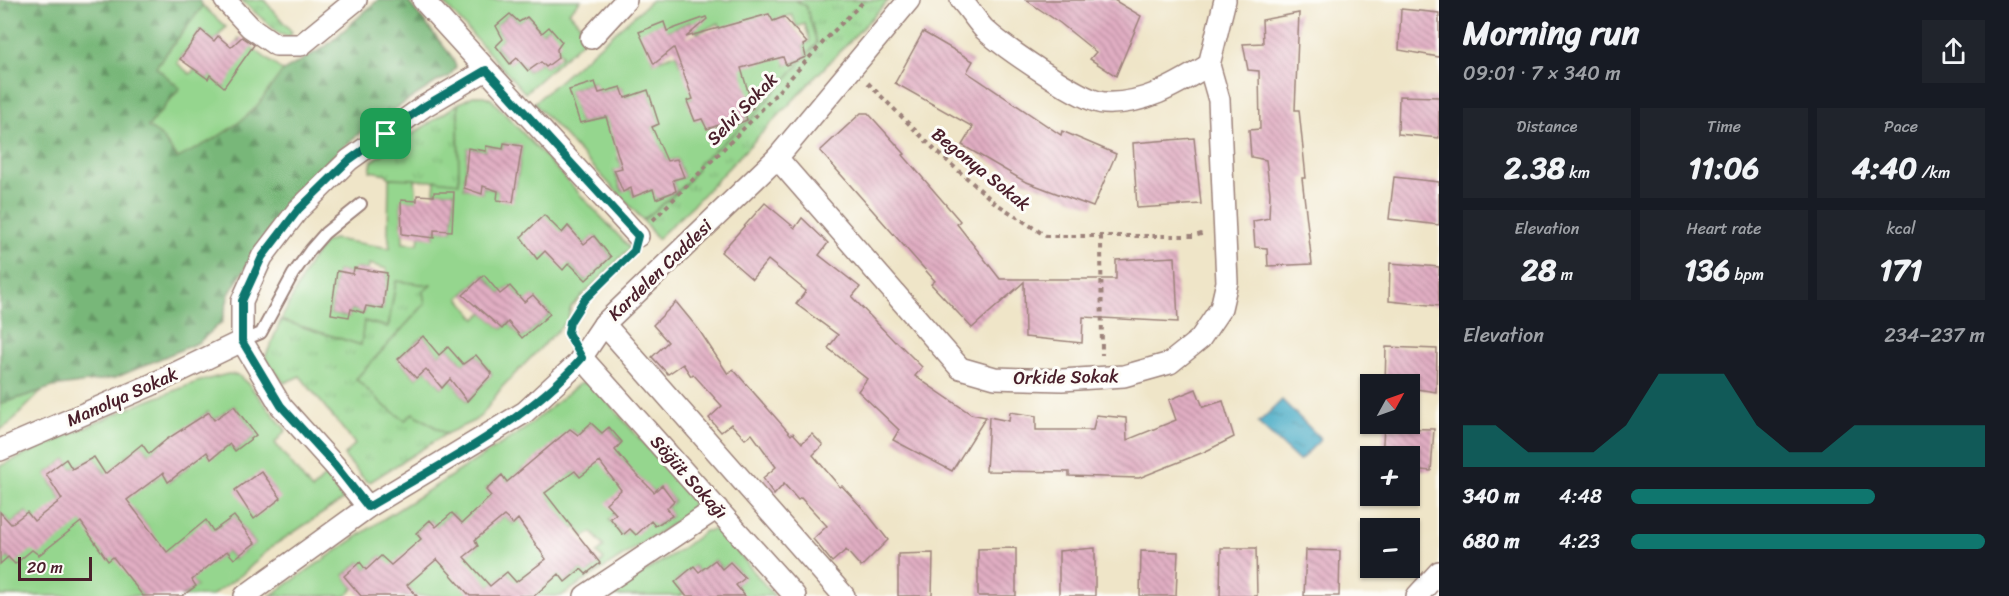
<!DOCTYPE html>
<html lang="en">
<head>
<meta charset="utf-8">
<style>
  body { margin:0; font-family:Sriracha,sans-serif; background:#20242c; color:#f1f3f6; height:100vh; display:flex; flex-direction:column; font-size:22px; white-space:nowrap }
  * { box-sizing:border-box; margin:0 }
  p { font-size:20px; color:#9ea1a6 }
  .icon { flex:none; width:33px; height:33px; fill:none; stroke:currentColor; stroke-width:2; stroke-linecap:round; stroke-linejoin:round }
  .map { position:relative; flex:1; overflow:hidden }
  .details { display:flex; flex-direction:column; background:#171b24; width:570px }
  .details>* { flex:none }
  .needle { width:39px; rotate:50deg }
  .tools { position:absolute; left:1360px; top:374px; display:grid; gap:12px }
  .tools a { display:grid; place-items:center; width:60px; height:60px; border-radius:0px; background:#171b24; box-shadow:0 2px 4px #0004; font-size:30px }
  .scale { position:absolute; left:18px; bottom:15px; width:74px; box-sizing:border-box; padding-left:6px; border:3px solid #4a1f2b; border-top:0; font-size:16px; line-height:21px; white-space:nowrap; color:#4a1f2b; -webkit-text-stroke:4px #fdfcf7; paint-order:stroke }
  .pin { position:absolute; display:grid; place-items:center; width:51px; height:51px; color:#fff; margin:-26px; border-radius:12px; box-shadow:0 3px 9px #0006 }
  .round { display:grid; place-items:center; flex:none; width:63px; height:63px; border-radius:0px; background:#20242c }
  .overview { display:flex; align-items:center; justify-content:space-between; height:102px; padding:0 24px }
  h1 { font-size:33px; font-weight:700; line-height:45px }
  .figures { display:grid; grid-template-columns:repeat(3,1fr); gap:9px; height:102px; padding:6px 24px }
  .figures div { display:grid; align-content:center; border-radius:0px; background:#20242c; text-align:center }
  .figures b { font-size:30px; font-weight:700 }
  .figures small { font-size:16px; font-weight:400 }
  .figures p { font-size:16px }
  .chart { height:168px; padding:12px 24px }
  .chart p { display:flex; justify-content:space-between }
  .chart svg { width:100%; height:108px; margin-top:6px; fill:#0f766e; opacity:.7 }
  ul { padding:0 24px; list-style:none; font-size:20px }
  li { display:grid; grid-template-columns:96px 72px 1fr; align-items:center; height:45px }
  li i { height:15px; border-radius:8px; background:#0f766e }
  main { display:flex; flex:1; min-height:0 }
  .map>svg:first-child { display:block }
  .grass { fill:url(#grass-tufts); stroke:#707a5c; stroke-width:1.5 }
  .forest { fill:url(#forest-firs); stroke:#616b52; stroke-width:1.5 }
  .garden { fill:#95d68e; stroke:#707a5c; stroke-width:1.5; fill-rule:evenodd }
  .water { fill:url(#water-ripples); stroke:#486578; stroke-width:1.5 }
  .building { fill:url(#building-back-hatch); fill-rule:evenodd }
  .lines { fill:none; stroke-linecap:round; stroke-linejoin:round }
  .service-casing { stroke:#9c827a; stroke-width:14 }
  .minor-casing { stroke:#9c827a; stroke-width:24 }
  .path { stroke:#9c827a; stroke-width:4; stroke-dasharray:4.5 4.5; stroke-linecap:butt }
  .service { stroke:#fff; stroke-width:10 }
  .minor { stroke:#fff; stroke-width:21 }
  .route-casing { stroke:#fff; stroke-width:12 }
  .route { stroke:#0f766e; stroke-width:8 }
  .labels { text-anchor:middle; stroke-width:6; stroke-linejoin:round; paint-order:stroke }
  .street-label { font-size:18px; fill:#4a1f2b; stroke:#fdfcf7 }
</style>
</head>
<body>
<main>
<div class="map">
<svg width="1439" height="596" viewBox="0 0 1439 596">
  <defs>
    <pattern id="grass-tufts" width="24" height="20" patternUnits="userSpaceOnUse" patternTransform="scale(1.5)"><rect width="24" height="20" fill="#95d68e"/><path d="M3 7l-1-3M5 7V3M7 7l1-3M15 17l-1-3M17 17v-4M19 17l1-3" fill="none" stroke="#82b77b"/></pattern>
    <pattern id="forest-firs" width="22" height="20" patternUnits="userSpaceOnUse" patternTransform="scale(1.5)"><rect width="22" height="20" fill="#78b779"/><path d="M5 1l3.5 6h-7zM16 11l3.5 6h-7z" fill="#649463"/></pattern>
    <pattern id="water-ripples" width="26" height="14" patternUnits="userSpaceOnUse" patternTransform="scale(1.5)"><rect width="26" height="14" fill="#46abc6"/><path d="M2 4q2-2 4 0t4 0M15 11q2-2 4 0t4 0" fill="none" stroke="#3c8ba1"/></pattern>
    <pattern id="building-back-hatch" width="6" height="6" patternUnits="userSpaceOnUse" patternTransform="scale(1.5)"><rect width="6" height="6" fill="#e1aec3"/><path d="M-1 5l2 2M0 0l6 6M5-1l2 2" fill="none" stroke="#b88d9f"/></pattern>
  </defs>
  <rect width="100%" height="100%" fill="#fdfcf7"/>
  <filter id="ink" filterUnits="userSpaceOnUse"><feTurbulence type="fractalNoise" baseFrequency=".0167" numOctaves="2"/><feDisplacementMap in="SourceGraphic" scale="12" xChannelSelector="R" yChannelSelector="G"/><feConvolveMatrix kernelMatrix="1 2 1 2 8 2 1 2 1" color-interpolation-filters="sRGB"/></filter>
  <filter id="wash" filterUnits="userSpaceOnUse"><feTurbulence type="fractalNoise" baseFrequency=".008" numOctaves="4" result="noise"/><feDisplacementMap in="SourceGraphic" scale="24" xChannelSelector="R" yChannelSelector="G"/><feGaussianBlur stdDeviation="1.35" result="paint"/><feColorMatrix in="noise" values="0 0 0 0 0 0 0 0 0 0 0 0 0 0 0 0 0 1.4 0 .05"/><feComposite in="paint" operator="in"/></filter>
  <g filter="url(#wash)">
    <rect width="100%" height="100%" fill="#efe5c8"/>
    <!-- grass -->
    <g class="grass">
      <polygon points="241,0 264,0 292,32 289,37 280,34"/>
      <path d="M795 0H889L691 207 657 239 643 220C662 204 690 186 700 162L752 118 817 43 806 6Z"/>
      <polygon points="458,104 459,183 389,178 386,174 370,171 372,161"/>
      <polygon points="396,281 432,285 425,304 356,379 386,407 405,420 413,413 446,434 370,482 366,481 344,456 355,444 300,376 284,383 265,358 281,320 361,345 363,321 388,327"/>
      <polygon points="43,390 9,424 0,430 0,404"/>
    </g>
    <!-- forest -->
    <polygon class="forest" points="0,0 199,0 203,6 156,67 180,88 148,127 160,135 178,158 255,107 273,81 283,71 325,47 378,0 407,0 452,57 456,67 449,77 438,81 364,129 319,169 267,233 229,294 222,322 199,342 115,378 53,387 0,404"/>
    <!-- garden -->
    <g class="garden">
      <path d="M446 0H581L569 12 589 35 525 93 443 2ZM510 14 519 22 528 17 542 33 549 27 557 49 562 55 546 67 541 62 528 71 517 58 510 63 496 47 503 39 496 26Z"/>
      <path d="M652 0H795L806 6 817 43 752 118 700 162C690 186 662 204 643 220L534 103ZM792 15 797 27 805 24 810 41 803 45 806 57 786 65 773 21ZM691 22 697 33 719 23 730 57 704 56 680 65 676 54 653 62 667 31ZM594 82 599 93 621 87 625 98 648 91 659 124 637 133 606 117 580 123 570 90ZM693 99 745 112 747 119 727 128 725 123 702 119 696 121 688 101ZM639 149 642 158 663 151 667 161 677 159 684 177 673 180 676 191 657 199 653 189 633 196 631 188 622 191 614 171 622 168 618 158Z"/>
      <path d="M203 6 226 27 214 41 201 30 177 63 190 74 195 69 207 79 210 75 224 87 235 44 239 38 283 71C272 83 265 97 254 109 232 131 205 144 178 158L160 135 148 127 180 88 156 67Z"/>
      <path d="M473 96H484L491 99 630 248 571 307 567 321 502 387 482 415 474 421 446 434 413 413 405 420 386 407 356 379 425 304 423 292 431 285 396 281 388 327 364 321 361 345 281 320 310 262 324 243 333 239 390 248 388 232 389 178 415 179 417 201H401L403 243 418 244 419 236 434 237V230L452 231 454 192H434L435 180 459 183 458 104ZM504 143 522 146 516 187 499 186V191L483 187 482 193 464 188 468 148 486 151 487 146 503 149ZM568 226 584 244 595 236 611 257 585 280 569 263 545 251ZM369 264 387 269 383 309 366 306 364 313 351 309 349 317 331 314 337 271 353 274 354 268 368 270ZM484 275 500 294 510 286 524 302 533 296 550 314 522 338 508 322 502 329 483 312 476 319 459 298ZM423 336 439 355 448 347 463 364 476 355 492 374 467 401 450 379 442 388 426 369 416 378 398 359Z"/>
      <path d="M228 374 238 375 249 385 286 430 275 443 312 490 326 475 343 500 271 547 244 573 211 596H182L196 586 175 557 143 596H0V562L8 557 15 564 34 521 26 512 11 524 4 516 0 519V466L127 409 197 382ZM234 406 256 435 235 451 230 444 211 458 189 426 208 412 214 420ZM167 439 189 466 169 482 163 473 147 485 126 457 142 445 149 454ZM94 457 116 489 65 505 46 474 66 459 72 469ZM134 509 157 540 128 544 114 525ZM234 516 255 543 234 559 227 551 208 566 206 521 213 531Z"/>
      <path d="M590 382 649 449 693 494 692 511 561 596H527L507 572 490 586 484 580 468 593 470 596H402L410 589 381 556 366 570 360 562 344 575 354 588 346 596H270L385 518 522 431 579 384ZM591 423 602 433 610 428 622 442 580 477 575 471 568 476 557 463 570 429 578 435ZM524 468 552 502 528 510 513 524 504 516 497 522 494 500 486 489 501 475 507 482ZM643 482 654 492 662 486 674 501 667 508 672 516 656 526 651 521 630 529 623 535 609 520ZM452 513 474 537 478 546 461 559H437L416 532 430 520 436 527ZM576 527 584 537 592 532 604 547 597 553 604 560 586 574 581 569 566 582 559 574 550 582 546 560 539 548 560 542Z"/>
      <polygon points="715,530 722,533 774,596 739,596 736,585 745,577 730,563 722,569 715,560 699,572 694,566 675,582 684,593 680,596 606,596 680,550 705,531"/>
    </g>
    <!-- water -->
    <polygon class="water" points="1282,400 1321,439 1299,461 1258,423"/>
    <g id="blocks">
      <!-- building -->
      <g class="building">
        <polygon points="1026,0 1114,0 1141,16 1116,76 1090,59 1096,52 1060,23"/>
        <polygon points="1401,9 1439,13 1439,57 1399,50"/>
        <polygon points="1299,13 1295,110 1299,110 1306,178 1302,178 1312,264 1268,266 1267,248 1255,247 1253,221 1269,218 1270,193 1266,160 1251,157 1249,130 1260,129 1259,71 1248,70 1243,44 1263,43 1262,20"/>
        <polygon points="510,14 519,22 527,17 542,33 549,27 562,42 557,49 558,58 546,67 541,62 528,71 517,58 510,64 496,46 503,39 496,26"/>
        <polygon points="769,14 773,21 784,17 807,43 803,45 806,57 786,65 783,57 741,68 753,108 745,112 747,120 726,128 725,123 707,129 702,119 695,121 687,101 693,99 674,48 654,64 639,32 664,22 667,31 706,17 707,19 686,37"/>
        <polygon points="201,30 214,41 218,36 231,47 242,37 254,45 224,87 210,75 208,79 180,59"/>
        <polygon points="923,32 973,61 967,72 1061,135 1062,131 1116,154 1093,207 1024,181 962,145 973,127 895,83"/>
        <polygon points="595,82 599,93 621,87 625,98 648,90 659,124 652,127 667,161 677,159 684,177 673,180 676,191 656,199 653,189 633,197 631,188 623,192 614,170 622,168 606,117 580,123 569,90"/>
        <polygon points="1399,96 1439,97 1439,138 1398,134"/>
        <polygon points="861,113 868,113 905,154 903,155 960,221 957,224 1000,279 1116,279 1116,260 1175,257 1178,322 1083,317 1082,343 1025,337 1024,282 972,328 931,284 935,281 820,151"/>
        <polygon points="1194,138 1201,204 1137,208 1133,143"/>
        <polygon points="504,143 522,146 513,202 497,200 498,191 483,186 482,194 464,188 468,148 486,151 486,146 503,149"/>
        <polygon points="1394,177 1439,182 1439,225 1389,219"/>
        <polygon points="434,192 454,192 452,231 434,230 434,238 402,234 401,200 417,201 417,195 434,196"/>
        <polygon points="765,203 795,228 802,218 828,243 819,255 860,287 852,297 895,342 896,341 922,367 915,376 971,414 986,417 952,471 893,440 899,430 858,391 867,379 828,348 838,335 796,304 806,291 768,260 752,279 721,252"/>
        <polygon points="544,215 562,233 568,226 584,244 594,236 611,257 586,280 569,263 563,270 545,251 537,259 521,237"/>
        <polygon points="1390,263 1439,267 1439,306 1389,301"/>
        <polygon points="354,268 387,273 383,309 366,306 364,313 351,309 349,317 331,314 337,271 353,274"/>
        <polygon points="484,275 500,294 510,286 524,302 533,295 550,314 522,338 508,322 502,329 463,295"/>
        <polygon points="676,302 699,330 728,374 733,369 791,435 793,433 802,443 812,434 823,445 813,455 840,487 842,486 866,512 888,540 861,567 846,550 832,562 813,539 827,526 801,498 798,500 784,484 774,495 763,478 776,467 752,434 745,439 731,424 721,432 709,418 722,406 693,374 691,376 683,364 668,374 652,357 668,342 653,325"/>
        <polygon points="423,336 439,355 448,347 463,364 476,355 492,374 467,401 450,379 442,388 426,369 416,378 398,359"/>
        <polygon points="1386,347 1437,349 1436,392 1410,388 1410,384 1385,384"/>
        <polygon points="1196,389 1203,407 1223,401 1234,437 1204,452 1139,478 1069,476 1069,472 986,471 989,417 1009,421 1010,412 1036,416 1036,430 1093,430 1096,415 1126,418 1127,440 1176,420 1169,400"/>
        <polygon points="234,406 256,435 235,451 230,444 211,459 207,452 168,482 163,473 127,500 167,552 206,520 213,531 234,516 255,543 234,559 227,551 192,580 196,586 182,596 143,596 113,557 108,561 81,522 39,555 32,550 15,564 8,557 0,564 0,512 11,524 27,512 34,521 62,499 46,474 66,459 72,469 94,457 105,474 142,444 149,454 167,439 209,412 214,420"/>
        <path d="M591 423 602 433 609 427 622 442 615 450 633 471 654 492 662 485 674 501 667 508 672 516 655 526 651 521 636 535 630 529 623 535 610 518 616 514 606 503 621 490 600 462 580 477 575 471 545 493 600 563 586 574 581 569 565 582 559 574 534 596H470L437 559 407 585 417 596H361L344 576 360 562 366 570 381 556 391 565 421 539 416 533 430 520 436 527 452 513 462 523 491 496 486 490 502 475 507 482 570 429 578 435ZM504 516 513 524 518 519 546 559 516 582 507 572 490 586 464 557 478 546 475 540Z"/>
        <polygon points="1384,428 1434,429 1431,471 1410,469 1410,456 1382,456"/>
        <polygon points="261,471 281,498 254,519 235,490"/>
        <polygon points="1016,548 1016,596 978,596 978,549"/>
        <polygon points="1095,548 1095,596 1059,596 1059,551"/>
        <polygon points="1221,548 1256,548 1257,596 1220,596"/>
        <polygon points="1306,550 1340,551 1339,596 1304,596"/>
        <polygon points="1141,551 1178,552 1176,596 1140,596"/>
        <polygon points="933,553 932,596 898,596 898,554"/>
        <polygon points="715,560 722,569 730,562 745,578 736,585 745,596 686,596 675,582 694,566 699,572"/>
      </g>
    </g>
  </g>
  <g filter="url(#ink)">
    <use href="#blocks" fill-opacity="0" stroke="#9c827a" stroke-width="1.5"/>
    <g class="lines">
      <defs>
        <polyline id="service" points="242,341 261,333 293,274 311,249 325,233 361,204"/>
        <g id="minor">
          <polyline points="225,0 250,27 276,45 301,45 356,0"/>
          <polyline points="423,0 638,236"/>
          <path d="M961 0C969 9 976 20 984 29 1001 45 1082 102 1104 103 1144 105 1176 85 1209 65"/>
          <polyline points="591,38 626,0"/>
          <polyline points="777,158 960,368 995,378 1062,380 1124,376 1170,363 1200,339 1221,308 1227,282 1219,100 1209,65 1225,0"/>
          <polyline points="582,358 795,596"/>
          <polyline points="0,450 151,385 242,341"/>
          <polyline points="368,507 335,466 281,406 242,341 242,301 262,257 298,210 349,160 423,107 486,70"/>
          <polyline points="245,596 368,507 525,412 577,364 604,324"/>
          <polyline points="585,596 717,508"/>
          <polyline points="844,596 604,324 777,158 909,0"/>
          <polyline points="1417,596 1439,572"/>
        </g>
      </defs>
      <!-- service casing -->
      <use href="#service" class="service-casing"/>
      <!-- minor casing -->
      <use href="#minor" class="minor-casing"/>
      <!-- path -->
      <g class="path">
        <polyline points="868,83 935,150 994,202 1046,236 1194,236 1205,233"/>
        <polyline points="653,220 754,118 827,38 865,0"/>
        <polyline points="1101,236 1102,355"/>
        <path d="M569 335C567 308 612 273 630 255"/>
      </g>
      <!-- service -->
      <use href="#service" class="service"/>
      <!-- minor -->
      <use href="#minor" class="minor"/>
    </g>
  </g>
  <g class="lines" filter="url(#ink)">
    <defs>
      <path id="route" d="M486 70 638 236 634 251 584 300 570 322 568 333 582 358C524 424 442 463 368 507L335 465 281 406 242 341V301L262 257 298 210 349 160 423 107Z"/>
    </defs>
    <!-- route casing -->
    <use href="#route" class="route-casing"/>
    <!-- route -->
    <use href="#route" class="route"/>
  </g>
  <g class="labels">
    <!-- street labels -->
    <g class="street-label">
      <text transform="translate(742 109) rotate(-46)" y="6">Selvi Sokak</text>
      <text transform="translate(981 169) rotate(39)" y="6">Begonya Sokak</text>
      <text transform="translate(660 270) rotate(-44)" y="6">Kardelen Caddesi</text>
      <text transform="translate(1066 377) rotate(-1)" y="6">Orkide Sokak</text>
      <text transform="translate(122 397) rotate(-24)" y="6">Manolya Sokak</text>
      <text transform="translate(689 477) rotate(48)" y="6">Söğüt Sokağı</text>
    </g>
  </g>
</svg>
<div class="tools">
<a><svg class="needle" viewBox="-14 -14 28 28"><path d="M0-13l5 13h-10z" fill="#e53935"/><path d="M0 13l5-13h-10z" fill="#9ea1a6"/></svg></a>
<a>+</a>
<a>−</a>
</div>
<div class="scale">20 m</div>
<div class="pin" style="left:386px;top:134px;background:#1e9e55"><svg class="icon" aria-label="arrive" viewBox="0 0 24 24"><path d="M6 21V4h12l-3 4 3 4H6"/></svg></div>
</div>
<section class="details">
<div class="overview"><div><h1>Morning run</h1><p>09:01 · 7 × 340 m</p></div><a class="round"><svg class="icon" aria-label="share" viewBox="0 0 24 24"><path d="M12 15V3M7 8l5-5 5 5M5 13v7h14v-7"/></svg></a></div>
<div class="figures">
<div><p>Distance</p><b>2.38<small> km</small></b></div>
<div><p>Time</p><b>11:06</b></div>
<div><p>Pace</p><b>4:40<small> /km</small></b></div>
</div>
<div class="figures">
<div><p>Elevation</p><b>28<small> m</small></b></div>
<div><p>Heart rate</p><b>136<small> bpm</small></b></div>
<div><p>kcal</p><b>171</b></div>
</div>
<div class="chart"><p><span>Elevation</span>234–237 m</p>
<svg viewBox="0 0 160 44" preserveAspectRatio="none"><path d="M0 44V27L10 27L20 38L30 38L40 38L50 27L60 6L70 6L80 6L90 27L100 38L110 38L120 27L130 27L140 27L150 27L160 27V44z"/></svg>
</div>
<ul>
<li><b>340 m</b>4:48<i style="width:69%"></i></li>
<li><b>680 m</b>4:23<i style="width:100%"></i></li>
</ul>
</section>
</main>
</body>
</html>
